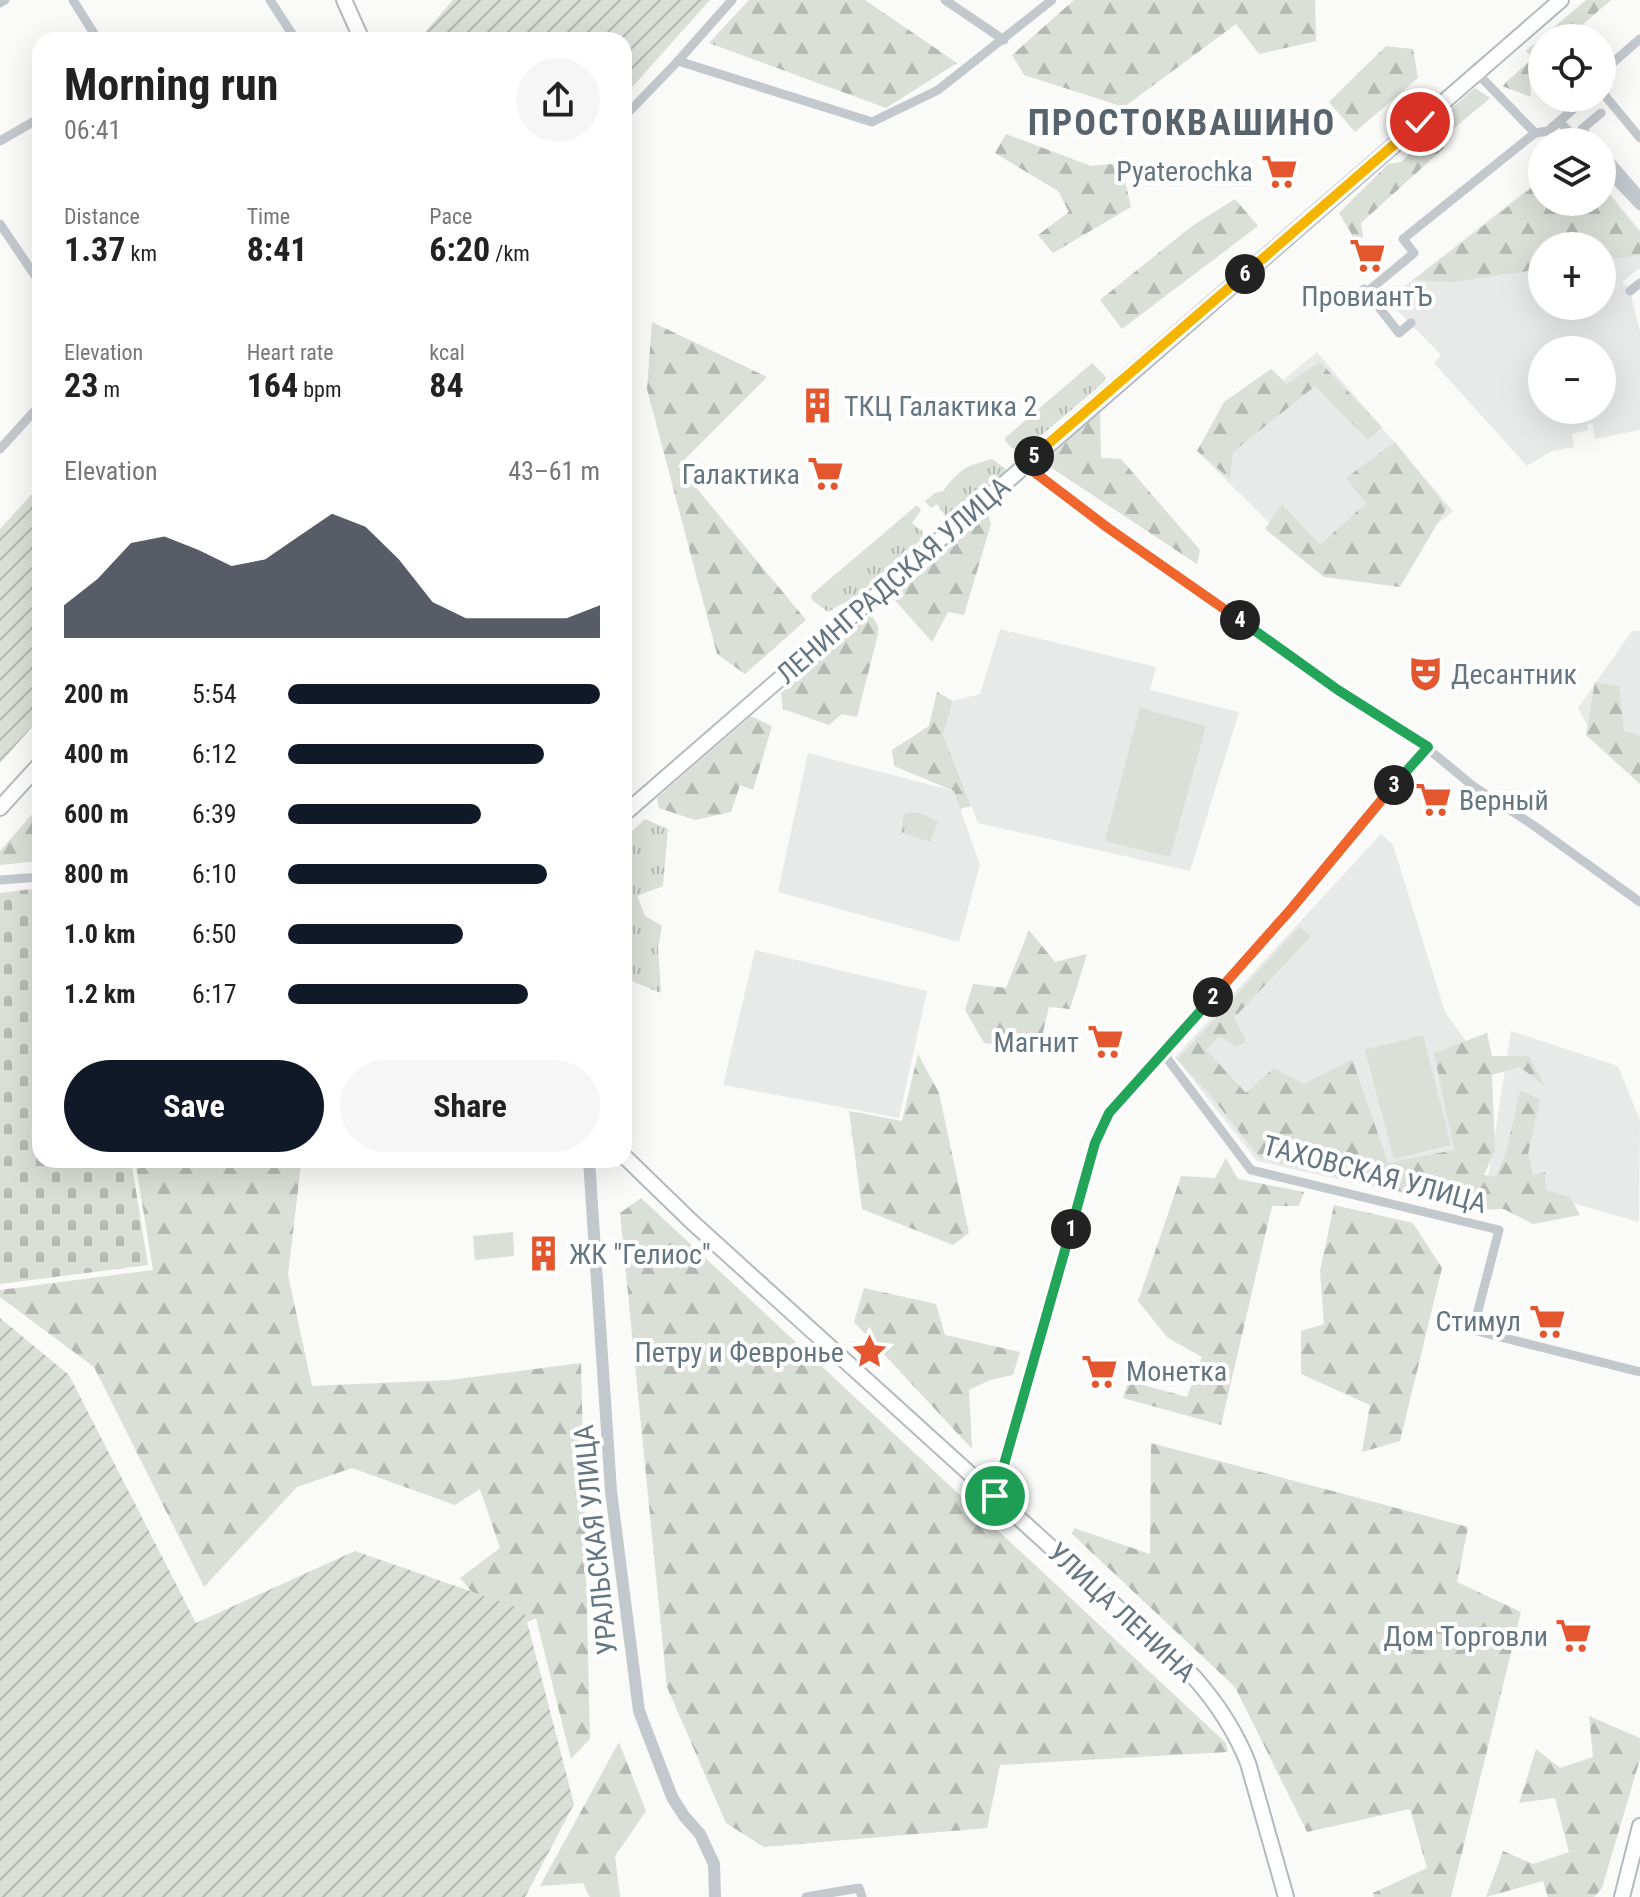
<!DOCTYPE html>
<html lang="en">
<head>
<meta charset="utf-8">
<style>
  body { margin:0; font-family:"Roboto Condensed",sans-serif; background:#f6f6f6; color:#222; height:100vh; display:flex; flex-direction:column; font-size:30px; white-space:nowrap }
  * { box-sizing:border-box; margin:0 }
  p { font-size:26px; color:#767676 }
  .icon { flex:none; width:44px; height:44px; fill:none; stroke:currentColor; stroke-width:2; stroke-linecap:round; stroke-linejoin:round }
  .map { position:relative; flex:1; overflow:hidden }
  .drawer { position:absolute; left:32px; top:32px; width:600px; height:1136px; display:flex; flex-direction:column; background:#fff; border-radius:24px; box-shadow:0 8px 32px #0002 }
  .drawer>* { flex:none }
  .controls { position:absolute; left:1528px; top:24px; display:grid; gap:16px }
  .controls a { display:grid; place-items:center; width:88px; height:88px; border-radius:50%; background:#fff; box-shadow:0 8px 32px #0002; font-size:40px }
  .pin { position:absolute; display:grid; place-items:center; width:68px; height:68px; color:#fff; margin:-34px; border:4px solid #fff; border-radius:50%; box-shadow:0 2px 8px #0007 }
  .km { position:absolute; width:40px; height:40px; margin:-20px; border-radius:50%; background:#222; color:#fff; font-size:22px; line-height:40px; text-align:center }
  .round { display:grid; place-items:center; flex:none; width:84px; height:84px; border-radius:42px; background:#f6f6f6 }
  .headline { display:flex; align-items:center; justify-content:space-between; height:136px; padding:0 32px }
  h1 { font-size:44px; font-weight:700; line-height:60px }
  .stats { display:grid; grid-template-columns:repeat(3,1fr); gap:12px; height:136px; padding:8px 32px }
  .stats div { display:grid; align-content:center }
  .stats b { font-size:34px; font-weight:700 }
  .stats small { font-size:22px; font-weight:400 }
  .stats p { font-size:22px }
  .chart { height:224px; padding:16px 32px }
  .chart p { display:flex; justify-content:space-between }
  .chart svg { width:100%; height:144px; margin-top:8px; fill:#111827; opacity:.7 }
  .cta { display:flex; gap:16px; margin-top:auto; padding:16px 32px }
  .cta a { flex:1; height:92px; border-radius:48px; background:#111827; color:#fff; font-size:32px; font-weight:700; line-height:92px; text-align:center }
  .cta a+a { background:#f6f6f6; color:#222 }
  ul { padding:0 32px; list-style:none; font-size:26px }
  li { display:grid; grid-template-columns:128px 96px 1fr; align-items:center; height:60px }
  li i { height:20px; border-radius:10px; background:#111827 }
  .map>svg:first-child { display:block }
  .built { fill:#e8e9e9; fill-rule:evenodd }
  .grass { fill:url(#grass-tufts) }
  .forest { fill:url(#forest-firs) }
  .cemetery { fill:url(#cemetery-stones) }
  .garden { fill:url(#garden-furrows) }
  .pitch { fill:#dadfd7 }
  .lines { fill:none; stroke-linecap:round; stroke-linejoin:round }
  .secondary-casing { stroke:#b3babf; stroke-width:18 }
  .primary-casing { stroke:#b5babe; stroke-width:18 }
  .minor { stroke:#c3c8cc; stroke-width:9 }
  .tertiary { stroke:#c3c8cc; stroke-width:12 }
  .secondary { stroke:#fff; stroke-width:14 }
  .primary { stroke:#fff; stroke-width:14 }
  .split-1-casing { stroke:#fff; stroke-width:16 }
  .split-2-casing { stroke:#fff; stroke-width:16 }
  .split-3-casing { stroke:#fff; stroke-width:16 }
  .split-4-casing { stroke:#fff; stroke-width:16 }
  .split-5-casing { stroke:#fff; stroke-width:16 }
  .split-6-casing { stroke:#fff; stroke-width:16 }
  .split-7-casing { stroke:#fff; stroke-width:16 }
  .split-1 { stroke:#22a559; stroke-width:10 }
  .split-2 { stroke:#22a559; stroke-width:10 }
  .split-3 { stroke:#f0652b; stroke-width:10 }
  .split-4 { stroke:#22a559; stroke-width:10 }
  .split-5 { stroke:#f0652b; stroke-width:10 }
  .split-6 { stroke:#f5b400; stroke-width:10 }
  .split-7 { stroke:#f5b400; stroke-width:10 }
  .labels { text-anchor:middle; stroke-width:8; stroke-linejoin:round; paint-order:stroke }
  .poi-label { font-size:28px; fill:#657683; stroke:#fff; text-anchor:end }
  .street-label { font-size:28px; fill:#657683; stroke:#fff }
  .district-label { font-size:36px; font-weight:bold; letter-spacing:2px; fill:#57646e; stroke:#fff }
</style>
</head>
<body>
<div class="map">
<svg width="1640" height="1897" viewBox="0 0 1640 1897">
  <defs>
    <pattern id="grass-tufts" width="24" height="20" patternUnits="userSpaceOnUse" patternTransform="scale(2)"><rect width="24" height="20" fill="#dadfd7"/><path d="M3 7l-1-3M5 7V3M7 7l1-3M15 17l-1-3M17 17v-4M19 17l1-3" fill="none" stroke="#b4b9b4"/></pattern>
    <pattern id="forest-firs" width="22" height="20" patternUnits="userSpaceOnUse" patternTransform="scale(2)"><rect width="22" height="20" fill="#dadfd7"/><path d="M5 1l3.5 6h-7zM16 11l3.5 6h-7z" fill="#b4b9b4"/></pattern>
    <pattern id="cemetery-stones" width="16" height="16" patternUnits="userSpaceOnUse" patternTransform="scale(2)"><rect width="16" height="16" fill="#dadfd7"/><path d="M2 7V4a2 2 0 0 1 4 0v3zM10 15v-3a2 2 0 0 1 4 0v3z" fill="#b4b9b4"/></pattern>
    <pattern id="garden-furrows" width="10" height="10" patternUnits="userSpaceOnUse" patternTransform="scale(2)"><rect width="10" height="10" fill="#dadfd7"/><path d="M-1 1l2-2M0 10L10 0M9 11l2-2" fill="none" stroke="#b4b9b4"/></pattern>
  </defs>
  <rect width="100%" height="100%" fill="#fafaf8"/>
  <!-- built -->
  <g class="built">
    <path d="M1542 178V202H1602V184L1640 230V268L1622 282 1630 291 1640 331V430L1595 439 1592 423 1587 424 1588 430 1572 434 1574 447 1552 451 1527 466 1434 363 1441 355 1387 300ZM1542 246H1602V306H1542ZM1542 350H1602V410H1542Z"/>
    <polygon points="1317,352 1453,511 1375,576 1324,577 1197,451"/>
    <polygon points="1000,629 1156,667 1150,690 1239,712 1190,871 978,823 943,734 953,701 980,694"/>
    <polygon points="1632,631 1640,631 1640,769 1586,723 1578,708"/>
    <polygon points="808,753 954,791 980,865 959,942 778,892"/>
    <polygon points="1381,834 1393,845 1445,1012 1472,1049 1460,1206 1257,1161 1175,1057"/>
    <polygon points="755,950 927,991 899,1118 723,1085"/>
    <polygon points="1511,1031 1618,1066 1640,1120 1639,1222 1488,1179"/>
  </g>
  <!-- grass -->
  <g class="grass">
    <path d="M1092 363 1106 377 1104 382 1024 450C1015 451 1010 448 1005 440L1006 437Z"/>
    <path d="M992 459 1007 470 957 513 946 517 937 504 931 508 925 501 935 493 943 491C961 468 964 467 992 459Z"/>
    <polygon points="917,505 921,510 912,523 922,531 923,538 848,603 841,604 828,612 812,600 811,595"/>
    <polygon points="911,812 925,815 938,822 930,842 901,832 904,814"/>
    <polygon points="645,819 668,829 663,886 637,896 645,916 662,926 658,948 661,993 624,978 624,928 631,832"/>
  </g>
  <!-- forest -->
  <g class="forest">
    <polygon points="749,0 865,0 957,63 886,108 709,43"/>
    <polygon points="1074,0 1315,0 1316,41 1259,54 1236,24 1124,107 1024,75 1012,55"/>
    <polygon points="1586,0 1611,0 1567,38 1542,38 1542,60 1529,71 1531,97 1502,86 1533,58 1526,51"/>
    <polygon points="1386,46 1413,49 1418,78 1355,132 1329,102"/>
    <polygon points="1475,88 1490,98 1445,136 1444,148 1361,223 1363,237 1357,243 1339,213 1388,164 1401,162 1424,139 1429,128"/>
    <polygon points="1006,134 1091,166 1121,163 1131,207 1053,253 1038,235 1069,212 1058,191 995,153"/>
    <polygon points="1542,180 1542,202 1602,202 1602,187 1640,233 1640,255 1602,260 1602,246 1542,246 1542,269 1452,282 1414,280"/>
    <polygon points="1235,199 1258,226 1122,329 1100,300 1192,226"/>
    <polygon points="652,322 767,377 678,466 806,620 745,674 717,654 647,389"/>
    <polygon points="1320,362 1382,427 1368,440 1315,386 1233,452 1230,479 1197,451 1224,402 1271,369 1287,384"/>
    <polygon points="1100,410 1101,458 1121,459 1200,550 1197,564 1044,463"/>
    <polygon points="1395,442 1447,507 1400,587 1324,577 1265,529 1282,504 1320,545 1366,503 1346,478"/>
    <polygon points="988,514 991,524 964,615 948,612 932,642 893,598"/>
    <polygon points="871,614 878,626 878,634 857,717 842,714 829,725 783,709 781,693"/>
    <polygon points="1595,682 1619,686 1624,731 1640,736 1640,784 1586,735"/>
    <polygon points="937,692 953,701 943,734 971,806 960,809 954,791 894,766 892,750 929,726"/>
    <polygon points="751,716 772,726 753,790 740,785 731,812 695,820 659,808 657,798"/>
    <polygon points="40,805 40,861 0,865 0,851"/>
    <polygon points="1299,927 1311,936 1234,1018 1246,1040 1237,1047 1219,1036 1206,1050 1246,1093 1274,1068 1304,1084 1352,1059 1388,1163 1454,1150 1434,1053 1487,1033 1492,1056 1529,1056 1545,1086 1520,1067 1492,1075 1495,1151 1484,1175 1496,1177 1507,1149 1520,1091 1540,1099 1528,1154 1533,1175 1545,1172 1546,1190 1570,1197 1580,1215 1533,1224 1504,1209 1478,1210 1260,1158 1211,1096 1175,1057 1179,1058"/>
    <polygon points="1029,930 1055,962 1087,954 1070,1009 1049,1007 1039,1049 984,1043 965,1010 973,984 1006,988"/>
    <polygon points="918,1054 939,1093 969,1233 953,1245 862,1209 849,1111 902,1121"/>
    <polygon points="1226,1158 1238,1179 1304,1192 1299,1206 1272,1206 1221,1425 1123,1398 1128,1381 1187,1397 1202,1357 1168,1338 1138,1301 1181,1176 1215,1178"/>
    <polygon points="135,1160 314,1160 301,1164 288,1275 312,1386 450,1380 581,1363 590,1739 571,1759 536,1618 505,1632 460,1578 500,1548 480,1489 455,1505 352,1468 297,1487 204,1587 94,1367 0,1297 0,1290 153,1270"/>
    <polygon points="641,1198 1226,1743 1228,1752 1000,1765 987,1828 764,1847 726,1823 667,1687 620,1213"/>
    <polygon points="1334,1205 1413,1223 1442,1268 1400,1441 1362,1452 1370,1405 1301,1374 1301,1331 1324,1324 1320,1271"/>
    <polygon points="864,1288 936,1304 945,1335 1020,1352 1013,1375 990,1380 969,1390 972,1449 854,1322"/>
    <polygon points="1151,1443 1468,1527 1457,1582 1521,1612 1451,1897 1374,1897 1373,1893 1427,1868 1410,1809 1307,1832 1235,1687 1072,1534 1074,1528 1150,1554"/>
    <polygon points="1589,1716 1640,1738 1640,1759 1602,1888 1594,1897 1548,1897 1543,1881 1486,1897 1503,1851 1533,1864 1569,1852 1555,1798 1519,1803 1536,1749 1560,1768 1593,1757"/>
    <polygon points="619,1742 646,1811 615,1856 620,1897 590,1897 583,1883 540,1886"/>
  </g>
  <!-- cemetery -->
  <polygon class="cemetery" points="40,888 40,1160 131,1160 148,1265 0,1284 0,893"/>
  <!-- garden -->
  <g class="garden">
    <polygon points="453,0 710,0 624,96 624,40 418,40"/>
    <polygon points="40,485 40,718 0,763 0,529"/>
    <polygon points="0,1318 69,1375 196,1623 355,1551 524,1610 574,1804 525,1897 0,1897"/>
  </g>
  <!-- pitch -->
  <g class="pitch">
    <polygon points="1140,708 1206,726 1170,857 1105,841"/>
    <polygon points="1423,1035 1451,1145 1394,1159 1365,1050"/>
    <polygon points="513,1232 514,1256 475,1260 473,1236"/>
  </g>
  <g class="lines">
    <defs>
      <g id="secondary">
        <polyline points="624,814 1561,0"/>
        <path d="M624 1156 692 1222 1193 1676C1217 1703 1235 1730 1248 1763L1286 1897"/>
        <polyline points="1622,1897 1640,1826"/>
      </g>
      <g id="primary">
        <polyline points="344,0 362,40"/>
        <polyline points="0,808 40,764"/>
      </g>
    </defs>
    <!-- secondary casing -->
    <use href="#secondary" class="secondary-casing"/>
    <!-- primary casing -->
    <use href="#primary" class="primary-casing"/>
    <!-- minor -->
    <g class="minor">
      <polyline points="73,0 98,40"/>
      <polyline points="270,0 296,40"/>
      <polyline points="945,0 1004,40"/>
      <polyline points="0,3 5,0"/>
      <polyline points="678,61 732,0"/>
      <polyline points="1602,72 1640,39"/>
      <polyline points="1477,73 1535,133 1548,131 1586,98"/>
      <polyline points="1602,92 1640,138"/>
      <polyline points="624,117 678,61 872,122 938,90 1052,0"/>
      <polyline points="1560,122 1579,142"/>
      <polyline points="0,141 40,118"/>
      <polyline points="1593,142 1582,129 1601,113"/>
      <polyline points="1602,152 1640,196"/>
      <polyline points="1602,166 1640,206"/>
      <polyline points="0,224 40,283"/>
      <polyline points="1364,289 1367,292 1414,253 1403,239 1535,133"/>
      <polyline points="1630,291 1640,283"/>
      <polyline points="1367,292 1399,333 1411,323"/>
      <polyline points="0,449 40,405"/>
      <polyline points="1025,465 1108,528 1338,690 1410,734 1473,786 1533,825 1640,902"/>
      <polyline points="0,880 40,877"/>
      <polyline points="1163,1053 1251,1170 1499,1230 1473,1330 1640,1372"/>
      <polyline points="995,1496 1095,1143 1109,1113 1292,908 1428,747"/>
      <polyline points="806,1897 859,1888 862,1897"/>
    </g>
    <!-- tertiary -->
    <polyline class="tertiary" points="589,1160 611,1491 639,1711 672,1797 684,1816 700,1834 714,1864 715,1897"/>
    <!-- secondary -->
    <use href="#secondary" class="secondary"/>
    <!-- primary -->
    <use href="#primary" class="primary"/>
  </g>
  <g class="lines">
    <defs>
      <polyline id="split-1" points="995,1496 1071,1229"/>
      <polyline id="split-2" points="1071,1229 1095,1143 1109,1113 1213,997"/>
      <polyline id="split-3" points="1213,997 1292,908 1394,785"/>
      <polyline id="split-4" points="1240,620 1338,690 1428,747 1394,785"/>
      <polyline id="split-5" points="1034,456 1025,465 1108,528 1240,620"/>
      <polyline id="split-6" points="1034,456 1245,274"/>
      <polyline id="split-7" points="1245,274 1420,122"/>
    </defs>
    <!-- split-1 casing -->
    <use href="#split-1" class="split-1-casing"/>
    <!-- split-2 casing -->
    <use href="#split-2" class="split-2-casing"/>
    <!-- split-3 casing -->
    <use href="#split-3" class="split-3-casing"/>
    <!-- split-4 casing -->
    <use href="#split-4" class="split-4-casing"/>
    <!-- split-5 casing -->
    <use href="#split-5" class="split-5-casing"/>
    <!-- split-6 casing -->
    <use href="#split-6" class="split-6-casing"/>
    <!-- split-7 casing -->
    <use href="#split-7" class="split-7-casing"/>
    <!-- split-1 -->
    <use href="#split-1" class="split-1"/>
    <!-- split-2 -->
    <use href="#split-2" class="split-2"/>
    <!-- split-3 -->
    <use href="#split-3" class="split-3"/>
    <!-- split-4 -->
    <use href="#split-4" class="split-4"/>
    <!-- split-5 -->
    <use href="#split-5" class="split-5"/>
    <!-- split-6 -->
    <use href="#split-6" class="split-6"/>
    <!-- split-7 -->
    <use href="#split-7" class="split-7"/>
  </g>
  <!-- icons -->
  <defs>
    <symbol id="supermarket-bare" viewBox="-9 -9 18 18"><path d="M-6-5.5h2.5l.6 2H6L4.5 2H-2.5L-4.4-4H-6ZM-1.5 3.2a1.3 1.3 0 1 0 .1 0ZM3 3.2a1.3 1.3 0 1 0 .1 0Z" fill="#e4572e" stroke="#fff" stroke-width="2.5" paint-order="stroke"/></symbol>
    <symbol id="building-bare" viewBox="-9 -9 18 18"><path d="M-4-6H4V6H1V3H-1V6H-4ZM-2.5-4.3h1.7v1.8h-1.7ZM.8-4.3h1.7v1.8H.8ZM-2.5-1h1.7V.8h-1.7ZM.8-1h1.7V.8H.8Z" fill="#e4572e" stroke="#fff" stroke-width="2.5" paint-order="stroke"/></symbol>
    <symbol id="theatre-bare" viewBox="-9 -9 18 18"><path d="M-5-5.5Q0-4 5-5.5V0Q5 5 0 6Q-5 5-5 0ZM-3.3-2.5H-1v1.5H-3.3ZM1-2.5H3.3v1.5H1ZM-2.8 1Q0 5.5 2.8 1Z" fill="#e4572e" stroke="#fff" stroke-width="2.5" paint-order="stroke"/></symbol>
    <symbol id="sight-bare" viewBox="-9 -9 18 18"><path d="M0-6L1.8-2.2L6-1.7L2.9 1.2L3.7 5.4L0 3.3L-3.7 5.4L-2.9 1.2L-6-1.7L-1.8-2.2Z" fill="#e4572e" stroke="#fff" stroke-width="2.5" paint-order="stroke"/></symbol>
  </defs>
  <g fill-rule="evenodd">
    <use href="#supermarket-bare" x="1254" y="146" width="51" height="51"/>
    <use href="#supermarket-bare" x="1342" y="230" width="51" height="51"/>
    <use href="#building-bare" x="792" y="380" width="51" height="51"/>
    <use href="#supermarket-bare" x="800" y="448" width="51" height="51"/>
    <use href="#theatre-bare" x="1400" y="648" width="51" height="51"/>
    <use href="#supermarket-bare" x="1408" y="774" width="51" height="51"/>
    <use href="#supermarket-bare" x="1080" y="1016" width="51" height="51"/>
    <use href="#building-bare" x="518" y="1228" width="51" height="51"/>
    <use href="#supermarket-bare" x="1522" y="1296" width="51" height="51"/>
    <use href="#sight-bare" x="844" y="1326" width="51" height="51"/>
    <use href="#supermarket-bare" x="1074" y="1346" width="51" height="51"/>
    <use href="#supermarket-bare" x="1548" y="1610" width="51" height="51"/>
  </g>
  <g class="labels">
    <!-- poi labels -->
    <g class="poi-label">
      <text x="1253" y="181">Pyaterochka</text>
      <text x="1367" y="306" text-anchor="middle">ПровиантЪ</text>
      <text x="844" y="416" text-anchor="start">ТКЦ Галактика 2</text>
      <text x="800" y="484">Галактика</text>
      <text x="1451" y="684" text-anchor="start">Десантник</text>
      <text x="1459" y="810" text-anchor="start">Верный</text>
      <text x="1079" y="1052">Магнит</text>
      <text x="569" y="1264" text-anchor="start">ЖК "Гелиос"</text>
      <text x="1521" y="1331">Стимул</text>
      <text x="844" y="1362">Петру и Февронье</text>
      <text x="1126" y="1381" text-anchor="start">Монетка</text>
      <text x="1548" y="1646">Дом Торговли</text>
    </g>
    <!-- street labels -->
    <g class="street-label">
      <text transform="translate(893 580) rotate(-41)" y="10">ЛЕНИНГРАДСКАЯ УЛИЦА</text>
      <text transform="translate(1375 1174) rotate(15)" y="10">ТАХОВСКАЯ УЛИЦА</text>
      <text transform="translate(595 1540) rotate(-96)" y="10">УРАЛЬСКАЯ УЛИЦА</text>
      <text transform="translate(1122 1612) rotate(43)" y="10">УЛИЦА ЛЕНИНА</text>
    </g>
    <!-- district labels -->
    <g class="district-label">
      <text x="1182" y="135">ПРОСТОКВАШИНО</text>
    </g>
  </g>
</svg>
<div class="controls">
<a><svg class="icon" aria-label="locate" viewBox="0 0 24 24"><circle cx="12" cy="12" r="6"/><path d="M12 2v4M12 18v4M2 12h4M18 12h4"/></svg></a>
<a><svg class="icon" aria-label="layers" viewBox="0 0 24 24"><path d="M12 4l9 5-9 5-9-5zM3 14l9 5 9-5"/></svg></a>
<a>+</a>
<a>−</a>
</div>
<div class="pin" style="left:995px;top:1496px;background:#1e9e55"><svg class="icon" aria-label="arrive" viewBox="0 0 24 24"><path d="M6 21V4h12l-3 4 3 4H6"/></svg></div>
<div class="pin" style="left:1420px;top:122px;background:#d93025"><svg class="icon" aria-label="check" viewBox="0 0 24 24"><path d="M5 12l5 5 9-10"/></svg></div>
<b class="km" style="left:1071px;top:1229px">1</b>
<b class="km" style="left:1213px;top:997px">2</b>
<b class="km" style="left:1394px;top:785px">3</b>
<b class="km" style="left:1240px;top:620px">4</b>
<b class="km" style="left:1034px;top:456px">5</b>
<b class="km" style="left:1245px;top:274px">6</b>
<section class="drawer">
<div class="headline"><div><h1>Morning run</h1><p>06:41</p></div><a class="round"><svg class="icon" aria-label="share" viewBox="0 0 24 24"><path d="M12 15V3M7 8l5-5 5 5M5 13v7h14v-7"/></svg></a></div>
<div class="stats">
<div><p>Distance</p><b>1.37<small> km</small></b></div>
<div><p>Time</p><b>8:41</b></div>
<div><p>Pace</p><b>6:20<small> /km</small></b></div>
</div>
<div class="stats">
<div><p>Elevation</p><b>23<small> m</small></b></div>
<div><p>Heart rate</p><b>164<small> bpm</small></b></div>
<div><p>kcal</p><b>84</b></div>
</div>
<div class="chart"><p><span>Elevation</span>43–61 m</p>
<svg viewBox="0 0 160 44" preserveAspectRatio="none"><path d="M0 44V34L10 26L20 15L30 13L40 17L50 22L60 20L70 13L80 6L90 10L100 20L110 33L120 38L130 38L140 38L150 38L160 34V44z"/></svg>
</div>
<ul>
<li><b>200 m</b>5:54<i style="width:100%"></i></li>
<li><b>400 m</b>6:12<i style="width:82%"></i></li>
<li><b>600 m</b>6:39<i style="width:62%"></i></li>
<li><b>800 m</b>6:10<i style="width:83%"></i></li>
<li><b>1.0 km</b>6:50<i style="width:56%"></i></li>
<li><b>1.2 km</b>6:17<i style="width:77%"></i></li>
</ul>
<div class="cta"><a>Save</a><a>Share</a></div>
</section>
</div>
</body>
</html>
